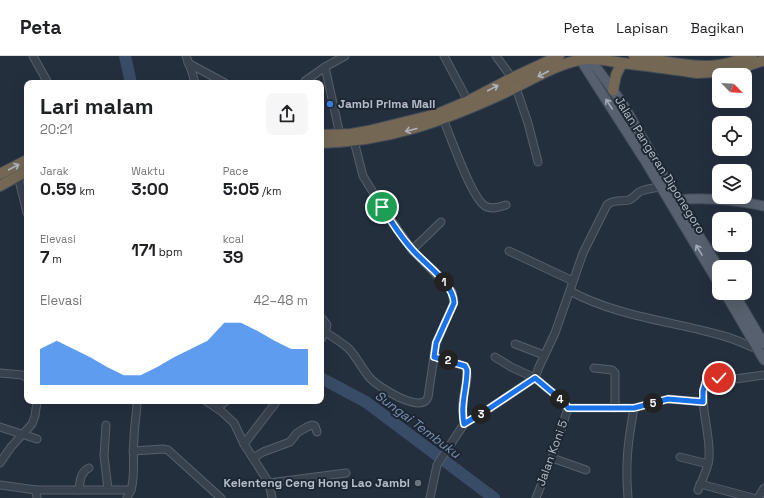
<!DOCTYPE html>
<html lang="id">
<head>
<meta charset="utf-8">
<style>
  body { margin:0; font-family:"Space Grotesk",sans-serif; background:#f6f6f6; color:#202124; height:100vh; display:flex; flex-direction:column; font-size:15px; white-space:nowrap }
  * { box-sizing:border-box; margin:0 }
  p { font-size:13px; color:#757577 }
  .icon { flex:none; width:22px; height:22px; fill:none; stroke:currentColor; stroke-width:2; stroke-linecap:round; stroke-linejoin:round }
  .map { position:relative; flex:1; overflow:hidden }
  .drawer { position:absolute; left:24px; top:24px; width:300px; height:324px; display:flex; flex-direction:column; background:#fff; border-radius:8px; box-shadow:0 4px 16px #0002 }
  .drawer>* { flex:none }
  .needle { width:26px; rotate:114deg }
  .tools { position:absolute; left:712px; top:12px; display:grid; gap:8px }
  .tools a { display:grid; place-items:center; width:40px; height:40px; border-radius:8px; background:#fff; box-shadow:0 4px 16px #0002; font-size:20px }
  .pin { position:absolute; display:grid; place-items:center; width:34px; height:34px; color:#fff; margin:-17px; border:2px solid #fff; border-radius:50%; box-shadow:0 1px 4px #0007 }
  .km { position:absolute; width:20px; height:20px; margin:-10px; border-radius:50%; background:#222; color:#fff; font-size:11px; line-height:20px; text-align:center }
  .round { display:grid; place-items:center; flex:none; width:42px; height:42px; border-radius:8px; background:#f6f6f6 }
  .overview { display:flex; align-items:center; justify-content:space-between; height:68px; padding:0 16px }
  h1 { font-size:22px; font-weight:600; line-height:30px }
  .metrics { display:grid; grid-template-columns:repeat(3,1fr); gap:6px; height:68px; padding:4px 16px }
  .metrics div { display:grid; align-content:center }
  .metrics b { font-size:17px; font-weight:600 }
  .metrics small { font-size:11px; font-weight:400 }
  .metrics p { font-size:11px }
  .chart { height:112px; padding:8px 16px }
  .chart p { display:flex; justify-content:space-between }
  .chart svg { width:100%; height:72px; margin-top:4px; fill:#1a73e8; opacity:.7 }
  header { display:flex; align-items:center; gap:24px; box-sizing:border-box; height:56px; padding:0 20px; background:#fff; border-bottom:1px solid #e0e0e0 }
  header strong { font-size:19px }
  nav { display:flex; gap:22px; margin-inline-start:auto; font-size:14px }
  .map>svg:first-child { display:block }
  .lines { fill:none; stroke-linecap:round; stroke-linejoin:round }
  .river { stroke:#394c67; stroke-width:12 }
  .minor-casing { stroke:#565f6c; stroke-width:9 }
  .major-casing { stroke:#414a57; stroke-width:11 }
  .highway-casing { stroke:#434c59; stroke-width:12 }
  .minor { stroke:#38414e; stroke-width:7 }
  .major { stroke:#56606e; stroke-width:9 }
  .highway { stroke:#746855; stroke-width:10 }
  .oneway { stroke:#aeb4bd }
  .oneway2 { stroke:#a1aab7 }
  .route-casing { stroke:#fff; stroke-width:8 }
  .route { stroke:#1a73e8; stroke-width:5 }
  .shop-dot { fill:#3f7fe0; stroke:#1d2633; stroke-width:1.5 }
  .worship-dot { fill:#6b7280; stroke:#1d2633; stroke-width:1.5 }
  .labels { text-anchor:middle; stroke-width:4; stroke-linejoin:round; paint-order:stroke }
  .poi-label { font-size:12px; font-weight:bold; fill:#b4bcc9; stroke:#1d2633; text-anchor:start }
  .street-label { font-size:12px; fill:#b4bcc9; stroke:#1d2633 }
  .water-label { font-size:13px; font-style:italic; fill:#7c92b1; stroke:#1d2633 }
</style>
</head>
<body>
<header>
<strong>Peta</strong>
<nav><a>Peta</a><a>Lapisan</a><a>Bagikan</a></nav>
</header>
<div class="map">
<svg width="764" height="442" viewBox="0 0 764 442">
  <rect width="100%" height="100%" fill="#242f3e"/>
  <g class="lines">
    <!-- river -->
    <g class="river">
      <polyline points="125,0 131,27"/>
      <polyline points="321,322 366,346 494,442"/>
    </g>
    <defs>
      <g id="minor">
        <polyline points="33,0 48,27"/>
        <polyline points="186,0 192,16 195,27"/>
        <polyline points="444,0 468,45"/>
        <polyline points="496,0 512,22"/>
        <polyline points="188,7 225,27"/>
        <polyline points="325,11 340,79"/>
        <polyline points="304,27 305,25 325,11 345,0"/>
        <polyline points="516,32 528,67 538,106"/>
        <path d="M443 63C451 81 471 141 485 150 492 154 500 151 506 149"/>
        <polyline points="18,120 27,157"/>
        <polyline points="412,194 441,166"/>
        <polyline points="509,195 573,225"/>
        <path d="M570 235C616 260 670 265 720 279 733 282 745 288 757 293"/>
        <polyline points="321,261 327,269 325,276 321,283"/>
        <path d="M325 276C333 281 341 286 348 292 357 301 362 313 370 322 378 331 422 359 428 341L436 287 454 247 452 236 433 215 412 194 382 151 363 120 354 85"/>
        <polyline points="515,288 544,299"/>
        <path d="M434 301 465 310C470 320 464 334 463 345 462 353 463 360 464 368"/>
        <polyline points="495,301 511,311 535,322 565,347 568,352"/>
        <polyline points="594,312 612,314 615,317 615,352"/>
        <polyline points="0,317 22,319 27,322"/>
        <polyline points="206,345 221,355 234,367 244,388 269,427 272,442"/>
        <polyline points="217,352 226,345"/>
        <polyline points="568,352 634,352 668,343 703,346"/>
        <polyline points="106,369 104,400 108,433"/>
        <polyline points="0,371 37,383"/>
        <polyline points="244,388 277,345"/>
        <polyline points="133,395 163,393 168,394 221,442"/>
        <polyline points="680,401 708,408"/>
        <polyline points="253,402 263,396 290,386 297,377 307,371 312,369 315,370 317,376"/>
        <polyline points="552,402 586,414"/>
        <polyline points="0,407 11,391 32,368 35,360 37,345"/>
        <polyline points="269,427 346,417"/>
        <polyline points="700,428 753,442"/>
        <polyline points="0,429 36,434 37,442"/>
        <path d="M36 434H131C136 417 132 400 134 383 134 370 137 358 137 345"/>
        <path d="M79 434C80 426 80 416 89 412"/>
        <path d="M698 434C702 424 708 413 709 402 711 376 698 350 706 325L713 322 735 323 764 319"/>
        <polyline points="127,442 131,434"/>
        <path d="M430 442 437 409 464 368 487 354 535 322 539 311 555 277 583 197 607 149C614 143 621 146 629 144 633 142 636 139 639 136 645 133 654 132 661 131"/>
        <polyline points="536,442 552,402 568,352"/>
        <path d="M628 442C625 408 628 385 634 352"/>
        <polyline points="758,442 764,432"/>
      </g>
      <g id="major">
        <polyline points="578,0 644,103 719,228"/>
        <polyline points="588,0 623,48 650,95 677,144 719,212"/>
        <path d="M677 144C706 141 735 144 764 150"/>
        <polyline points="725,237 764,304"/>
        <polyline points="734,237 764,288"/>
      </g>
      <g id="highway">
        <path d="M634 0C659 4 685 11 710 10 725 9 738 5 752 0"/>
        <polyline points="613,34 616,19 622,7"/>
        <polyline points="321,79 351,78 368,75 437,58 468,45 512,22 559,0"/>
        <path d="M321 87C388 85 441 66 502 38 526 27 554 9 579 4 593 1 608 5 622 7 647 10 672 13 697 17 721 17 742 13 764 4"/>
        <polyline points="0,118 27,104"/>
        <polyline points="0,130 27,115"/>
      </g>
    </defs>
    <!-- minor casing -->
    <use href="#minor" class="minor-casing"/>
    <!-- major casing -->
    <use href="#major" class="major-casing"/>
    <!-- highway casing -->
    <use href="#highway" class="highway-casing"/>
    <!-- minor -->
    <use href="#minor" class="minor"/>
    <!-- major -->
    <use href="#major" class="major"/>
    <!-- highway -->
    <use href="#highway" class="highway"/>
  </g>
  <!-- one-way arrows -->
  <defs><path id="oneway-shaft" d="M-6 0H5M1.5-3L5.5 0L1.5 3" fill="none" stroke-width="1.6" stroke-linecap="round" stroke-linejoin="round"/></defs>
  <g class="oneway">
    <use href="#oneway-shaft" transform="translate(543 18) rotate(152)"/>
    <use href="#oneway-shaft" transform="translate(493 32) rotate(-28)"/>
    <use href="#oneway-shaft" transform="translate(411 74) rotate(166)"/>
    <use href="#oneway-shaft" transform="translate(14 111) rotate(-28)"/>
  </g>
  <g class="oneway2">
    <use href="#oneway-shaft" transform="translate(609 48) rotate(-123)"/>
    <use href="#oneway-shaft" transform="translate(699 194) rotate(-121)"/>
  </g>
  <g class="lines">
    <defs>
      <path id="route" d="M382 151C391 165 400 180 411 192 423 207 454 227 454 247L436 287 434 301 465 310 467 314C467 333 460 348 464 368L487 354 535 322 565 347 568 352H634L668 343 703 346V335L706 325 713 322H719"/>
    </defs>
    <!-- route casing -->
    <use href="#route" class="route-casing"/>
    <!-- route -->
    <use href="#route" class="route"/>
  </g>
  <!-- markers -->
  <circle class="shop-dot" cx="330" cy="48" r="4"/>
  <circle class="worship-dot" cx="418" cy="427" r="4"/>
  <g class="labels">
    <!-- poi labels -->
    <g class="poi-label">
      <text x="338" y="52">Jambi Prima Mall</text>
      <text x="410" y="431" text-anchor="end">Kelenteng Ceng Hong Lao Jambi</text>
    </g>
    <!-- street labels -->
    <g class="street-label">
      <text transform="translate(660 109) rotate(58)" y="4">Jalan Pangeran Diponegoro</text>
      <text transform="translate(552 397) rotate(-70)" y="4">Jalan Koni 5</text>
    </g>
    <!-- water labels -->
    <g class="water-label">
      <text transform="translate(418 368) rotate(37)" y="5">Sungai Tembuku</text>
    </g>
  </g>
</svg>
<div class="tools">
<a><svg class="needle" viewBox="-14 -14 28 28"><path d="M0-13l5 13h-10z" fill="#e53935"/><path d="M0 13l5-13h-10z" fill="#757577"/></svg></a>
<a><svg class="icon" aria-label="locate" viewBox="0 0 24 24"><circle cx="12" cy="12" r="6"/><path d="M12 2v4M12 18v4M2 12h4M18 12h4"/></svg></a>
<a><svg class="icon" aria-label="layers" viewBox="0 0 24 24"><path d="M12 4l9 5-9 5-9-5zM3 14l9 5 9-5"/></svg></a>
<a>+</a>
<a>−</a>
</div>
<div class="pin" style="left:382px;top:151px;background:#1e9e55"><svg class="icon" aria-label="arrive" viewBox="0 0 24 24"><path d="M6 21V4h12l-3 4 3 4H6"/></svg></div>
<div class="pin" style="left:719px;top:322px;background:#d93025"><svg class="icon" aria-label="check" viewBox="0 0 24 24"><path d="M5 12l5 5 9-10"/></svg></div>
<b class="km" style="left:444px;top:226px">1</b>
<b class="km" style="left:448px;top:304px">2</b>
<b class="km" style="left:481px;top:358px">3</b>
<b class="km" style="left:560px;top:343px">4</b>
<b class="km" style="left:653px;top:347px">5</b>
<section class="drawer">
<div class="overview"><div><h1>Lari malam</h1><p>20:21</p></div><a class="round"><svg class="icon" aria-label="share" viewBox="0 0 24 24"><path d="M12 15V3M7 8l5-5 5 5M5 13v7h14v-7"/></svg></a></div>
<div class="metrics">
<div><p>Jarak</p><b>0.59<small> km</small></b></div>
<div><p>Waktu</p><b>3:00</b></div>
<div><p>Pace</p><b>5:05<small> /km</small></b></div>
</div>
<div class="metrics">
<div><p>Elevasi</p><b>7<small> m</small></b></div>
<div><b>171<small> bpm</small></b></div>
<div><p>kcal</p><b>39</b></div>
</div>
<div class="chart"><p><span>Elevasi</span>42–48 m</p>
<svg viewBox="0 0 160 44" preserveAspectRatio="none"><path d="M0 44V22L10 17L20 22L30 27L40 33L50 38L60 38L70 33L80 27L90 22L100 17L110 6L120 6L130 11L140 17L150 22L160 22V44z"/></svg>
</div>
</section>
</div>
</body>
</html>
